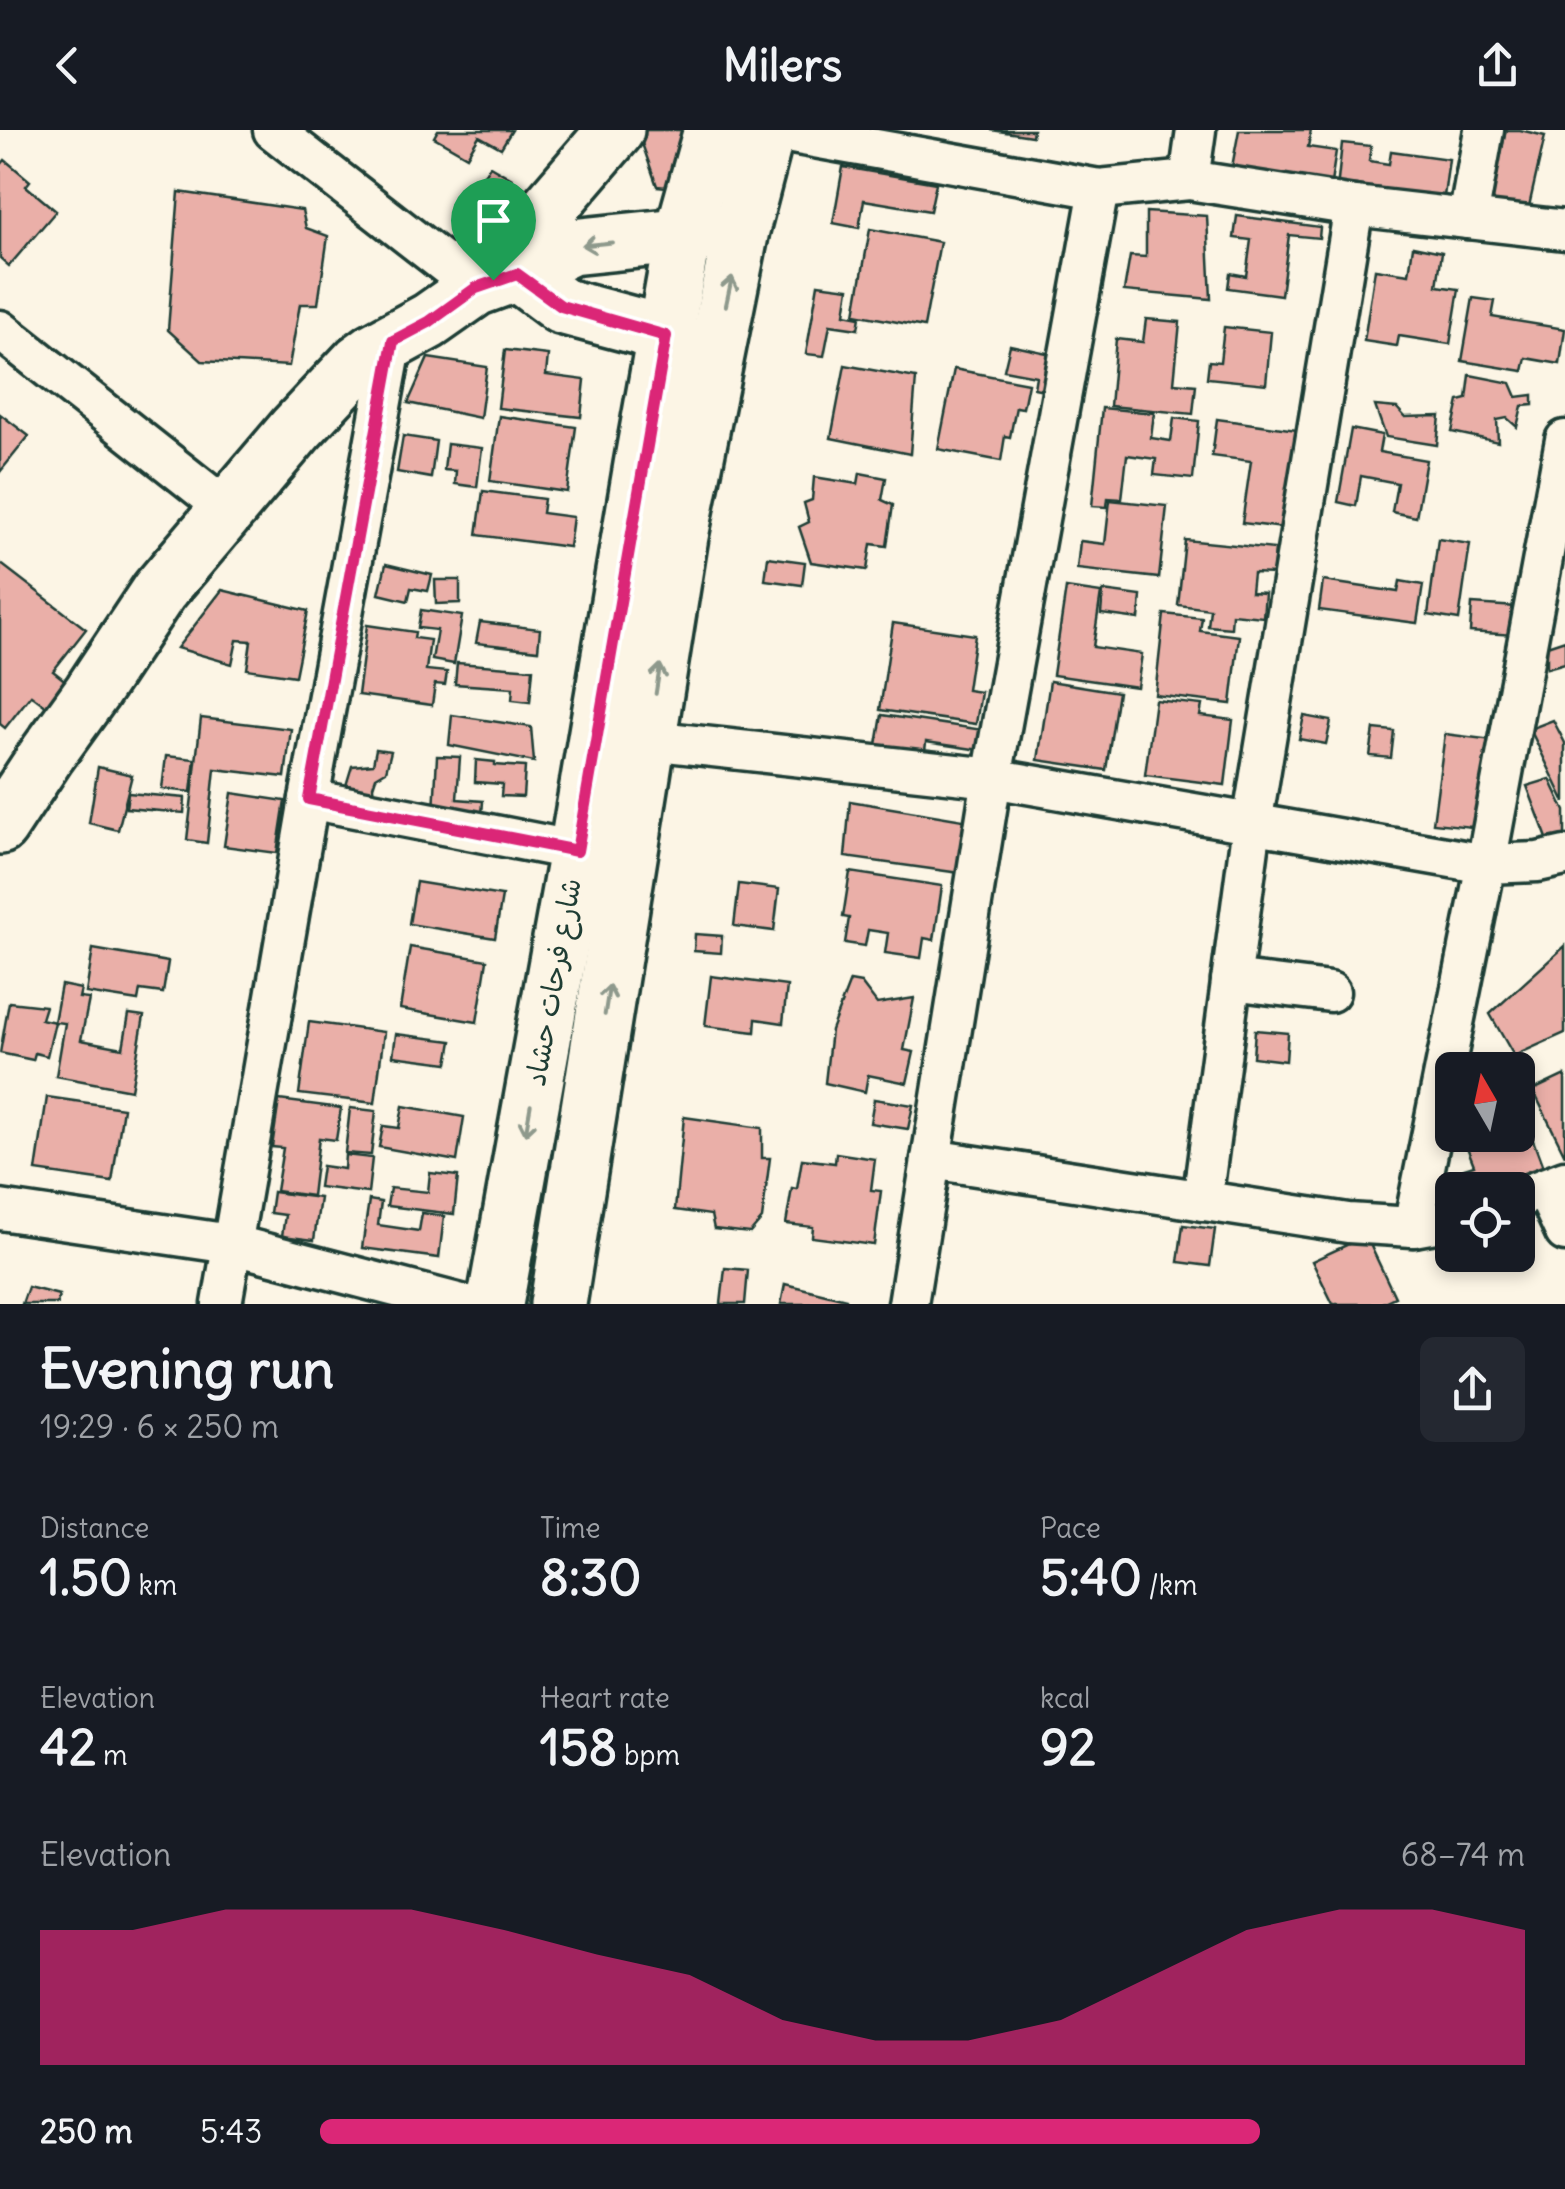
<!DOCTYPE html>
<html lang="en">
<head>
<meta charset="utf-8">
<style>
  body { margin:0; font-family:Delius,"Playpen Sans Arabic",sans-serif; background:#242831; color:#f1f3f6; height:100vh; display:flex; flex-direction:column; font-size:38px; white-space:nowrap }
  * { box-sizing:border-box; margin:0 }
  p { font-size:32px; color:#9ea1a6 }
  .icon { flex:none; width:55px; height:55px; fill:none; stroke:currentColor; stroke-width:2; stroke-linecap:round; stroke-linejoin:round }
  .map { position:relative; height:1174px; overflow:hidden }
  .details { display:flex; flex-direction:column; background:#171b24; flex:1 }
  .details>* { flex:none }
  .needle { width:65px; rotate:351deg }
  .controls { position:absolute; left:1435px; top:922px; display:grid; gap:20px }
  .controls a { display:grid; place-items:center; width:100px; height:100px; border-radius:15px; background:#171b24; box-shadow:0 5px 15px #0003; font-size:50px }
  .pin { position:absolute; display:grid; place-items:center; width:85px; height:85px; color:#fff; margin:-102px -42px; border-radius:50% 50% 50% 0; rotate:-45deg; box-shadow:0 0 10px #0007 }
  .pin .icon { rotate:45deg }
  .round { display:grid; place-items:center; flex:none; width:105px; height:105px; border-radius:15px; background:#242831 }
  .headline { display:flex; align-items:center; justify-content:space-between; height:170px; padding:0 40px }
  h1 { font-size:55px; font-weight:700; line-height:75px }
  .metrics { display:grid; grid-template-columns:repeat(3,1fr); gap:15px; height:170px; padding:10px 40px }
  .metrics div { display:grid; align-content:center }
  .metrics b { font-size:50px; font-weight:700 }
  .metrics small { font-size:28px; font-weight:400 }
  .metrics p { font-size:28px }
  .chart { height:280px; padding:20px 40px }
  .chart p { display:flex; justify-content:space-between }
  .chart svg { width:100%; height:180px; margin-top:10px; fill:#db2777; opacity:.7 }
  ul { padding:0 40px; list-style:none; font-size:32px }
  li { display:grid; grid-template-columns:160px 120px 1fr; align-items:center; height:75px }
  li i { height:25px; border-radius:12px; background:#db2777 }
  header { display:flex; justify-content:space-between; align-items:center; height:130px; padding:0 40px; background:#171b24; font-size:45px; font-weight:700 }
  .map>svg:first-child { display:block }
  .building { fill:#eaafa8; stroke:#1f3d34; stroke-width:2.5 }
  .lines { fill:none; stroke-linecap:round; stroke-linejoin:round }
  .street-casing { stroke:#1f3d34; stroke-width:45 }
  .secondary-casing { stroke:#1f3d34; stroke-width:62 }
  .primary-casing { stroke:#1f3d34; stroke-width:62 }
  .street { stroke:#fcf5e5; stroke-width:38 }
  .secondary { stroke:#fcf5e5; stroke-width:55 }
  .primary { stroke:#fcf5e5; stroke-width:55 }
  .oneway { stroke:#8e998c }
  .route-casing { stroke:#fff; stroke-width:20 }
  .route { stroke:#db2777; stroke-width:12 }
  .labels { text-anchor:middle; stroke-width:10; stroke-linejoin:round; paint-order:stroke }
  .street-label { font-size:28px; fill:#1f3d34; stroke:#fcf5e5 }
</style>
</head>
<body>
<header><svg class="icon" aria-label="back" viewBox="0 0 24 24"><path d="M15 5l-7 7 7 7"/></svg>Milers<svg class="icon" aria-label="share" viewBox="0 0 24 24"><path d="M12 15V3M7 8l5-5 5 5M5 13v7h14v-7"/></svg></header>
<div class="map">
<svg width="1565" height="1174" viewBox="0 0 1565 1174">
  <rect width="100%" height="100%" fill="#fcf5e5"/>
  <filter id="ink" filterUnits="userSpaceOnUse"><feTurbulence type="fractalNoise" baseFrequency=".01" numOctaves="2"/><feDisplacementMap in="SourceGraphic" scale="20" xChannelSelector="R" yChannelSelector="G"/><feConvolveMatrix kernelMatrix="1 2 1 2 8 2 1 2 1" color-interpolation-filters="sRGB"/></filter>
  <g filter="url(#ink)">
    <!-- building -->
    <g class="building">
      <polygon points="438,0 512,0 501,18 479,6 467,26 434,7"/>
      <polygon points="646,0 683,0 667,57 657,56 639,5"/>
      <polygon points="991,0 1033,0 1032,6"/>
      <polygon points="1239,0 1311,0 1308,17 1336,21 1331,53 1232,37"/>
      <polygon points="1506,0 1520,0 1545,6 1527,85 1489,77"/>
      <polygon points="1342,13 1371,16 1369,31 1389,34 1391,21 1449,29 1443,74 1337,60"/>
      <polygon points="5,30 30,51 26,56 56,81 9,136 0,128 0,36"/>
      <polygon points="490,36 512,49 498,72 476,57"/>
      <polygon points="843,37 936,53 930,81 864,70 859,98 833,93"/>
      <polygon points="179,62 302,80 306,98 328,106 318,174 300,174 289,236 202,231 168,200"/>
      <polygon points="1146,82 1207,86 1211,169 1124,161 1130,126 1146,127"/>
      <polygon points="1237,86 1320,97 1319,108 1289,105 1281,165 1228,158 1230,143 1246,146 1251,110 1234,108"/>
      <polygon points="870,99 940,112 924,197 855,184"/>
      <polygon points="1413,116 1442,122 1437,156 1459,159 1450,214 1399,206 1397,216 1364,211 1375,139 1409,144"/>
      <polygon points="818,154 849,158 845,184 860,187 858,199 830,195 824,226 806,224"/>
      <polygon points="1473,168 1495,171 1492,187 1565,199 1560,234 1526,228 1523,241 1462,231"/>
      <polygon points="1146,189 1180,192 1174,253 1196,255 1193,284 1110,276 1116,209 1143,212"/>
      <polygon points="1224,197 1271,202 1266,254 1207,248 1209,231 1220,232"/>
      <polygon points="1010,215 1056,225 1049,261 1034,258 1036,246 1004,240"/>
      <polygon points="505,220 548,225 546,245 585,250 581,287 498,278"/>
      <polygon points="428,228 487,237 480,288 408,273"/>
      <polygon points="845,235 916,248 910,324 831,308"/>
      <polygon points="954,239 1028,253 1023,278 1016,277 1010,307 1005,306 1001,331 938,319"/>
      <polygon points="1470,245 1511,253 1517,267 1533,265 1533,275 1522,276 1517,297 1507,288 1497,290 1498,312 1452,302 1459,271 1467,269"/>
      <polygon points="1375,276 1397,278 1405,287 1440,286 1437,315 1386,307"/>
      <polygon points="1102,278 1154,283 1151,308 1171,311 1174,288 1199,291 1193,349 1154,345 1156,329 1127,325 1122,369 1108,368 1107,377 1092,376"/>
      <polygon points="0,284 29,306 0,342"/>
      <polygon points="499,286 576,297 567,362 490,351"/>
      <polygon points="1217,289 1297,300 1284,398 1242,393 1251,331 1212,326"/>
      <polygon points="1351,299 1382,305 1379,322 1426,330 1416,387 1392,382 1397,353 1361,346 1356,376 1338,372"/>
      <polygon points="403,306 436,311 431,348 397,342"/>
      <polygon points="447,314 482,318 477,357 455,354 456,341 444,340"/>
      <polygon points="860,343 886,348 882,370 893,375 887,416 871,414 867,440 811,432 799,397 809,392 804,373 812,370 814,347 858,354"/>
      <polygon points="483,361 544,369 542,383 573,387 569,417 477,405"/>
      <polygon points="1110,370 1167,376 1159,448 1077,439 1080,411 1105,414"/>
      <polygon points="1438,409 1470,414 1459,490 1428,485"/>
      <polygon points="1185,410 1275,419 1273,444 1253,443 1251,462 1265,463 1263,487 1232,484 1231,498 1208,496 1210,479 1178,475"/>
      <polygon points="768,427 805,432 802,455 765,450"/>
      <polygon points="0,433 86,499 53,541 67,552 47,577 31,565 5,598 0,594"/>
      <polygon points="386,434 432,445 428,461 411,458 408,471 379,464"/>
      <polygon points="435,450 460,450 460,473 436,474"/>
      <polygon points="1323,451 1398,462 1400,451 1423,455 1417,493 1319,480"/>
      <polygon points="1066,458 1101,463 1093,517 1142,524 1137,557 1053,545"/>
      <polygon points="222,460 308,481 295,546 247,539 251,511 237,510 232,534 177,518"/>
      <polygon points="1103,461 1141,466 1139,489 1101,484"/>
      <polygon points="1472,474 1517,477 1514,505 1470,502"/>
      <polygon points="421,480 462,486 454,534 432,530 437,500 418,498"/>
      <polygon points="1164,484 1202,488 1200,501 1239,506 1231,574 1155,565"/>
      <polygon points="480,492 540,499 538,520 476,513"/>
      <polygon points="893,493 975,505 967,560 981,562 976,594 880,580"/>
      <polygon points="367,495 415,502 414,508 430,510 426,540 447,542 445,555 435,554 432,575 358,565"/>
      <polygon points="1565,510 1565,533 1547,538 1547,516"/>
      <polygon points="457,533 533,539 530,572 512,570 513,558 455,554"/>
      <polygon points="1050,551 1118,562 1106,640 1038,630"/>
      <polygon points="1155,570 1202,575 1200,586 1233,590 1225,655 1145,645"/>
      <polygon points="452,585 531,597 534,632 449,615"/>
      <polygon points="882,585 983,600 980,620 926,612 925,621 877,615"/>
      <polygon points="1304,586 1331,591 1326,614 1299,609"/>
      <polygon points="201,588 291,599 285,647 215,639 207,713 187,710"/>
      <polygon points="1553,590 1565,613 1565,672 1530,599"/>
      <polygon points="1374,599 1394,601 1391,628 1370,626"/>
      <polygon points="1445,604 1493,610 1481,698 1433,693"/>
      <polygon points="376,619 391,621 386,641 376,647 373,656 375,678 341,672 352,636 373,634"/>
      <polygon points="166,626 195,629 191,662 162,659"/>
      <polygon points="437,626 460,627 457,669 483,671 482,685 434,682"/>
      <polygon points="476,630 495,632 495,635 525,637 523,667 501,666 502,654 475,652"/>
      <polygon points="98,637 132,645 118,700 89,693"/>
      <polygon points="1550,649 1565,681 1565,719 1553,724 1527,656"/>
      <polygon points="128,663 185,668 184,683 126,678"/>
      <polygon points="232,663 285,671 277,723 224,716"/>
      <polygon points="850,671 975,692 967,744 845,727"/>
      <polygon points="850,742 942,756 934,810 924,808 921,828 885,823 888,803 868,800 865,816 845,813 849,788 843,787"/>
      <polygon points="416,752 502,766 495,808 409,794"/>
      <polygon points="739,754 779,759 774,801 734,796"/>
      <polygon points="695,804 722,806 721,823 694,821"/>
      <polygon points="1565,816 1565,903 1514,926 1490,884"/>
      <polygon points="410,817 487,830 477,892 400,879"/>
      <polygon points="93,819 168,832 163,863 140,860 138,871 86,863"/>
      <polygon points="711,846 787,856 783,893 756,889 755,902 705,896"/>
      <polygon points="850,851 861,853 877,874 914,868 904,920 914,922 907,953 868,945 865,962 825,953 831,900"/>
      <polygon points="61,855 81,859 79,868 89,869 81,910 123,918 129,884 144,886 131,960 56,946 65,893 54,892"/>
      <polygon points="9,872 45,876 41,889 55,892 47,926 35,923 33,930 0,923"/>
      <polygon points="309,892 384,902 375,973 299,964"/>
      <polygon points="1255,900 1288,903 1286,931 1253,927"/>
      <polygon points="396,904 452,911 448,933 393,926"/>
      <polygon points="1517,927 1529,954 1518,959 1518,940 1497,940 1495,936"/>
      <polygon points="1565,945 1565,1025 1533,960"/>
      <polygon points="47,967 123,978 112,1052 36,1041"/>
      <polygon points="874,969 913,975 908,999 870,993"/>
      <polygon points="279,970 341,978 336,1010 319,1008 312,1066 276,1061 283,1018 272,1017"/>
      <polygon points="1518,970 1546,1045 1506,1060 1472,1060 1464,1038 1474,1035 1465,1012 1460,1016 1455,1005 1518,1005"/>
      <polygon points="403,976 464,987 457,1031 379,1017 383,996 399,998"/>
      <polygon points="350,978 376,981 371,1025 345,1023"/>
      <polygon points="684,987 762,998 762,1028 770,1028 762,1089 750,1103 714,1099 711,1085 675,1080"/>
      <polygon points="836,1023 875,1029 871,1060 881,1061 874,1115 812,1107 813,1097 786,1094 792,1058 797,1059 802,1029 835,1033"/>
      <polygon points="345,1025 372,1028 368,1063 319,1057 322,1036 344,1039"/>
      <polygon points="430,1043 458,1046 454,1084 387,1076 390,1058 428,1062"/>
      <polygon points="273,1062 320,1068 314,1110 282,1106 285,1085 270,1083"/>
      <polygon points="369,1070 381,1072 378,1095 419,1101 422,1083 444,1086 439,1128 362,1118"/>
      <polygon points="1183,1095 1215,1099 1210,1136 1178,1132"/>
      <polygon points="1366,1106 1395,1167 1380,1174 1333,1174 1312,1131"/>
      <polygon points="725,1138 748,1140 745,1174 721,1174"/>
      <polygon points="785,1154 846,1169 846,1174 781,1174"/>
      <polygon points="28,1157 59,1165 57,1174 22,1174"/>
    </g>
    <g class="lines">
      <defs>
        <g id="street">
          <polyline points="273,0 476,158"/>
          <polyline points="770,0 1099,59 1189,50 1354,76 1565,100"/>
          <polyline points="1189,50 1196,0"/>
          <polyline points="1468,89 1484,0"/>
          <polyline points="0,200 227,379"/>
          <polyline points="649,610 992,648 1486,734 1538,732 1565,726"/>
          <polyline points="309,669 577,721"/>
          <polyline points="1231,850 1330,862"/>
          <polyline points="931,1029 1348,1093 1413,1097 1452,1090"/>
          <polyline points="1545,1059 1565,1102"/>
          <polyline points="1518,1068 1565,1050"/>
          <polyline points="1202,1071 1252,694 1354,76"/>
          <polyline points="0,1080 231,1114 461,1174"/>
          <polyline points="1413,1097 1486,734 1565,310"/>
          <polyline points="222,1174 309,669 393,211"/>
          <polyline points="908,1174 992,648 1099,59"/>
        </g>
        <g id="secondary">
          <polyline points="517,143 561,176 640,197 710,225"/>
          <polyline points="0,696 46,626 92,562 159,461 296,299 359,232 374,221 429,191 476,158 517,143 571,117 727,101"/>
        </g>
        <g id="primary">
          <polyline points="493,150 517,115 616,0"/>
          <polyline points="495,1174 577,721 642,335 683,104 712,0"/>
          <polyline points="558,1174 680,406 741,100 767,0"/>
        </g>
      </defs>
      <!-- street casing -->
      <use href="#street" class="street-casing"/>
      <!-- secondary casing -->
      <use href="#secondary" class="secondary-casing"/>
      <!-- primary casing -->
      <use href="#primary" class="primary-casing"/>
      <!-- street -->
      <use href="#street" class="street"/>
      <!-- secondary -->
      <use href="#secondary" class="secondary"/>
      <!-- primary -->
      <use href="#primary" class="primary"/>
    </g>
    <!-- one-way arrows -->
    <defs><path id="oneway-shaft" d="M-6 0H5M1.5-3L5.5 0L1.5 3" fill="none" stroke-width="1.6" stroke-linecap="round" stroke-linejoin="round" transform="scale(2.5)"/></defs>
    <g class="oneway">
      <use href="#oneway-shaft" transform="translate(597 114) rotate(174)"/>
      <use href="#oneway-shaft" transform="translate(729 161) rotate(-78)"/>
      <use href="#oneway-shaft" transform="translate(658 549) rotate(-81)"/>
      <use href="#oneway-shaft" transform="translate(607 870) rotate(-81)"/>
      <use href="#oneway-shaft" transform="translate(528 990) rotate(100)"/>
    </g>
  </g>
  <g class="lines" filter="url(#ink)">
    <defs>
      <polygon id="route" points="517,144 561,176 666,206 577,721 309,669 393,211 429,192 476,158"/>
    </defs>
    <!-- route casing -->
    <use href="#route" class="route-casing"/>
    <!-- route -->
    <use href="#route" class="route"/>
  </g>
  <g class="labels">
    <!-- street labels -->
    <g class="street-label">
      <text transform="translate(553 852) rotate(-80)" y="10">شارع فرحات حشاد</text>
    </g>
  </g>
</svg>
<div class="controls">
<a><svg class="needle" viewBox="-14 -14 28 28"><path d="M0-13l5 13h-10z" fill="#e53935"/><path d="M0 13l5-13h-10z" fill="#9ea1a6"/></svg></a>
<a><svg class="icon" aria-label="locate" viewBox="0 0 24 24"><circle cx="12" cy="12" r="6"/><path d="M12 2v4M12 18v4M2 12h4M18 12h4"/></svg></a>
</div>
<div class="pin" style="left:493px;top:150px;background:#1e9e55"><svg class="icon" aria-label="arrive" viewBox="0 0 24 24"><path d="M6 21V4h12l-3 4 3 4H6"/></svg></div>
</div>
<section class="details">
<div class="headline"><div><h1>Evening run</h1><p>19:29 · 6 × 250 m</p></div><a class="round"><svg class="icon" aria-label="share" viewBox="0 0 24 24"><path d="M12 15V3M7 8l5-5 5 5M5 13v7h14v-7"/></svg></a></div>
<div class="metrics">
<div><p>Distance</p><b>1.50<small> km</small></b></div>
<div><p>Time</p><b>8:30</b></div>
<div><p>Pace</p><b>5:40<small> /km</small></b></div>
</div>
<div class="metrics">
<div><p>Elevation</p><b>42<small> m</small></b></div>
<div><p>Heart rate</p><b>158<small> bpm</small></b></div>
<div><p>kcal</p><b>92</b></div>
</div>
<div class="chart"><p><span>Elevation</span>68–74 m</p>
<svg viewBox="0 0 160 44" preserveAspectRatio="none"><path d="M0 44V11L10 11L20 6L30 6L40 6L50 11L60 17L70 22L80 33L90 38L100 38L110 33L120 22L130 11L140 6L150 6L160 11V44z"/></svg>
</div>
<ul>
<li><b>250 m</b>5:43<i style="width:78%"></i></li>
</ul>
</section>
</body>
</html>
